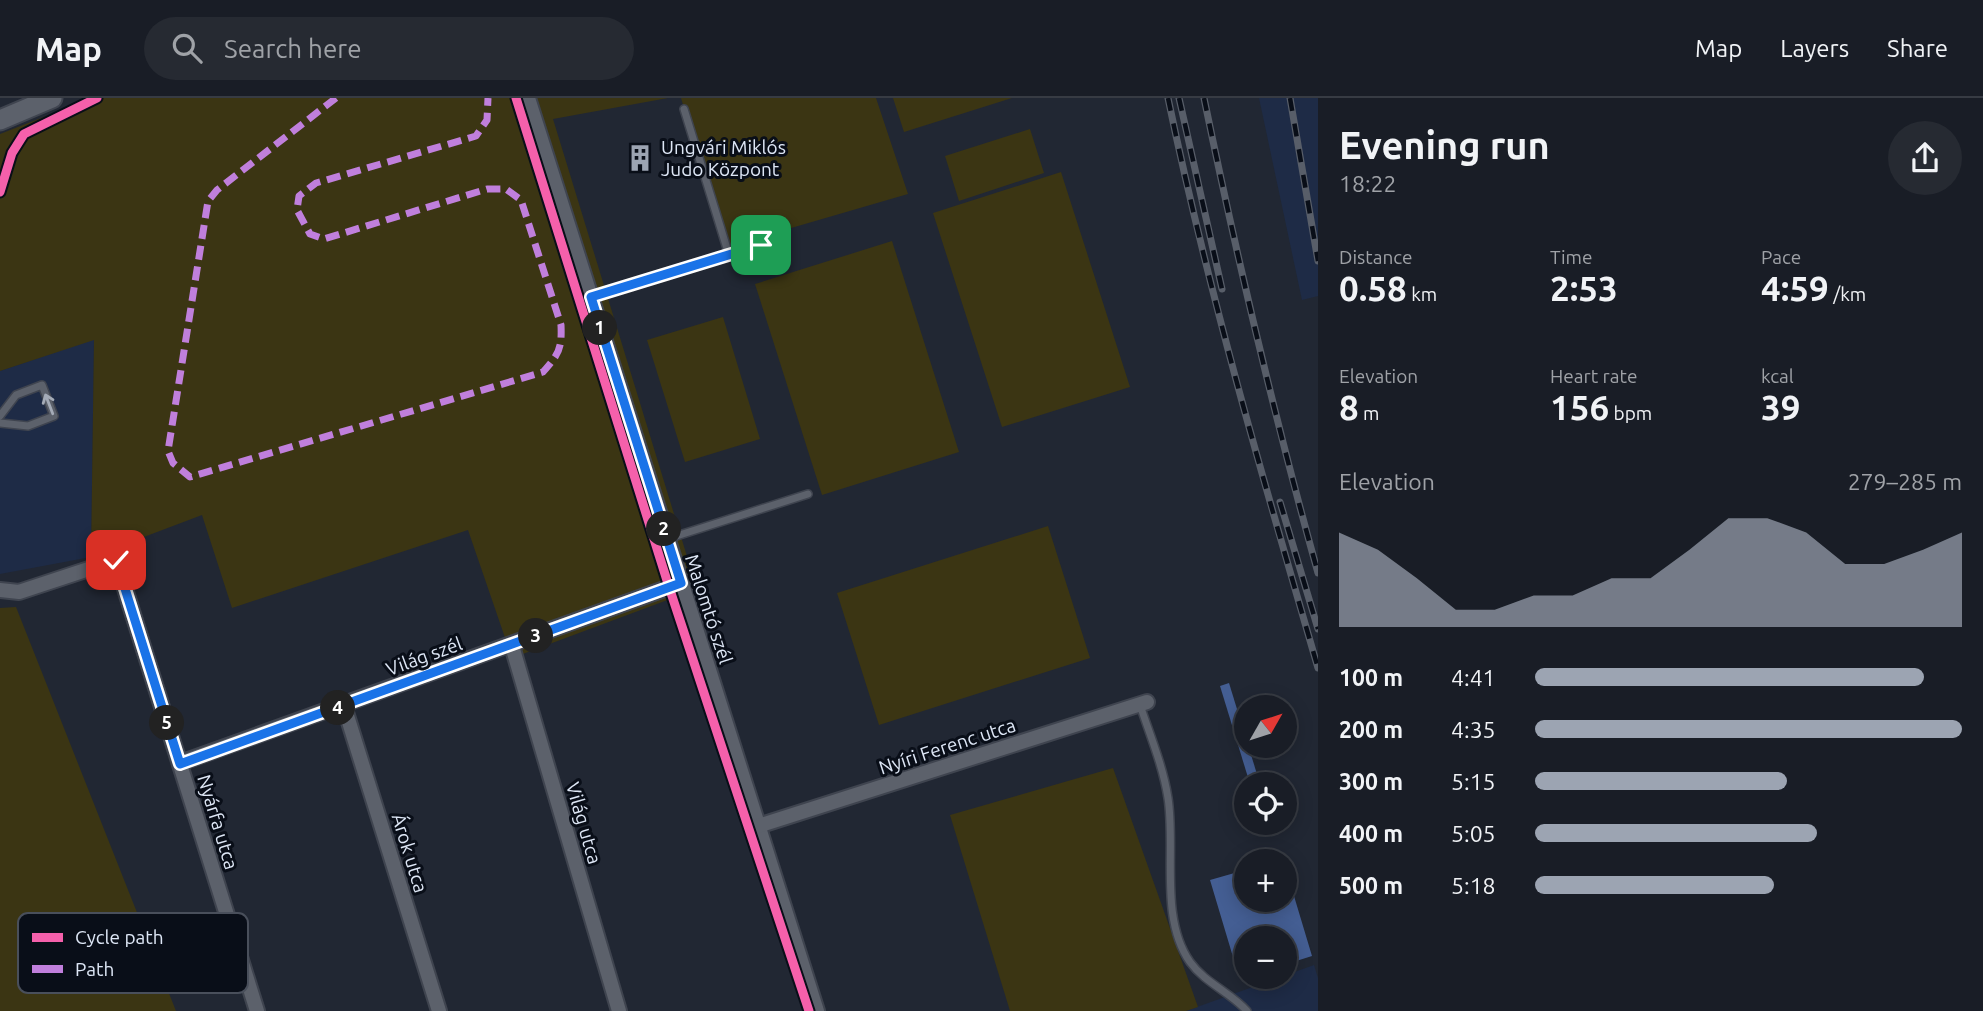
<!DOCTYPE html>
<html lang="en">
<head>
<meta charset="utf-8">
<style>
  body { margin:0; font-family:Ubuntu,sans-serif; background:#262a32; color:#f1f3f6; height:100vh; display:flex; flex-direction:column; font-size:26px; white-space:nowrap }
  * { box-sizing:border-box; margin:0 }
  p { font-size:23px; color:#9fa2a7 }
  .icon { flex:none; width:38px; height:38px; fill:none; stroke:currentColor; stroke-width:2; stroke-linecap:round; stroke-linejoin:round }
  .map { position:relative; flex:1; overflow:hidden }
  .panel { display:flex; flex-direction:column; background:#191d26; width:665px }
  .panel>* { flex:none }
  .needle { width:46px; rotate:51deg }
  .fabs { position:absolute; left:1234px; top:597px; display:grid; gap:14px }
  .fabs a { display:grid; place-items:center; width:63px; height:63px; border-radius:50%; background:#191d26; box-shadow:0 4px 18px #0003,0 0 0 2px #373b43; font-size:35px }
  .pin { position:absolute; display:grid; place-items:center; width:60px; height:60px; color:#fff; margin:-30px; border-radius:14px; box-shadow:0 4px 10px #0006 }
  .km { position:absolute; width:35px; height:35px; margin:-18px; border-radius:50%; background:#222; color:#fff; font-size:19px; line-height:35px; text-align:center }
  .round { display:grid; place-items:center; flex:none; width:74px; height:74px; border-radius:37px; background:#262a32 }
  .headline { display:flex; align-items:center; justify-content:space-between; height:119px; padding:0 21px }
  h1 { font-size:38px; font-weight:700; line-height:52px }
  .metrics { display:grid; grid-template-columns:repeat(3,1fr); gap:10px; height:119px; padding:7px 21px }
  .metrics div { display:grid; align-content:center }
  .metrics b { font-size:35px; font-weight:700 }
  .metrics small { font-size:19px; font-weight:400 }
  .metrics p { font-size:19px }
  .chart { height:196px; padding:14px 21px }
  .chart p { display:flex; justify-content:space-between }
  .chart svg { width:100%; height:126px; margin-top:7px; fill:#9ca4b2; opacity:.7 }
  ul { padding:0 21px; list-style:none; font-size:23px }
  li { display:grid; grid-template-columns:112px 84px 1fr; align-items:center; height:52px }
  li i { height:18px; border-radius:9px; background:#9ca4b2 }
  header { display:flex; align-items:center; gap:42px; box-sizing:border-box; height:98px; padding:0 35px; background:#191d26; border-bottom:2px solid #373b43 }
  header strong { font-size:33px }
  nav { display:flex; gap:38px; margin-inline-start:auto; font-size:24px }
  .search { width:490px; height:63px; background:#262a32; display:flex; align-items:center; gap:18px; box-sizing:border-box; padding:0 24px; border-radius:38px; color:#9fa2a7; font-size:26px }
  main { display:flex; flex:1; min-height:0 }
  .map>svg:first-child { display:block }
  .built { fill:#1e2b46 }
  .green { fill:#3b3513 }
  .water { fill:#445e93 }
  .lines { fill:none; stroke-linecap:round; stroke-linejoin:round }
  .service-casing { stroke:#3f444f; stroke-width:10 }
  .minor-casing { stroke:#3f444f; stroke-width:18 }
  .secondary-casing { stroke:#3f444f; stroke-width:23 }
  .service { stroke:#5c616b; stroke-width:7 }
  .minor { stroke:#5c616b; stroke-width:14 }
  .secondary { stroke:#5c616b; stroke-width:19 }
  .rail-casing { stroke:#585e69; stroke-width:7 }
  .rail { stroke:#090e18; stroke-width:4.5; stroke-dasharray:13; stroke-linecap:butt }
  .quiet { stroke:#c07fdc; stroke-width:7; stroke-dasharray:14 7; stroke-linecap:butt }
  .cycleway-casing { stroke:#090e18; stroke-width:13 }
  .cycleway { stroke:#f560ab; stroke-width:9 }
  .oneway { stroke:#a4abb7 }
  .route-casing { stroke:#fff; stroke-width:14 }
  .route { stroke:#1a73e8; stroke-width:9 }
  .labels { text-anchor:middle; stroke-width:6; stroke-linejoin:round; paint-order:stroke }
  .poi-label { font-size:19px; fill:#dee7f6; stroke:#090e18; text-anchor:start }
  .street-label { font-size:19px; fill:#dee7f6; stroke:#090e18 }
  .key { fill:#090e18; stroke:#494f5b; stroke-width:2 }
  .key-label { font-size:19px; fill:#dee7f6 }
</style>
</head>
<body>
<header>
<strong>Map</strong>
<div class="search"><svg class="icon" aria-label="search" viewBox="0 0 24 24"><circle cx="10" cy="10" r="6"/><path d="M15 15l6 6"/></svg>Search here</div>
<nav><a>Map</a><a>Layers</a><a>Share</a></nav>
</header>
<main>
<div class="map">
<svg width="1318" height="913" viewBox="0 0 1318 913">
  <rect width="100%" height="100%" fill="#212733"/>
  <!-- built -->
  <g class="built">
    <polygon points="1259,0 1318,0 1318,198 1302,202"/>
    <polygon points="94,241 91,459 0,476 0,273"/>
    <polygon points="1314,867 1318,880 1318,913 1186,913"/>
  </g>
  <!-- green -->
  <g class="green">
    <polygon points="92,0 668,0 553,21 697,491 512,560 468,432 232,510 202,417 91,459 94,242 0,273 0,36"/>
    <polygon points="681,0 876,0 908,96 726,149"/>
    <polygon points="893,0 1012,0 904,34"/>
    <polygon points="1030,31 1044,75 959,103 945,58"/>
    <polygon points="1061,74 1130,289 1002,329 933,115"/>
    <polygon points="892,143 959,354 822,397 755,186"/>
    <polygon points="723,219 760,341 685,364 647,242"/>
    <polygon points="1048,428 1090,560 879,627 837,495"/>
    <polygon points="16,509 176,913 0,913 0,510"/>
    <polygon points="1113,670 1198,909 1186,913 1010,913 950,717"/>
  </g>
  <!-- water -->
  <g class="water">
    <polygon points="1229,585 1260,686 1250,686 1220,588"/>
    <polygon points="1285,768 1312,858 1293,864 1289,854 1285,855 1284,840 1246,840 1246,866 1236,869 1210,782 1245,772 1246,802 1284,802"/>
  </g>
  <g class="lines">
    <defs>
      <g id="service">
        <polyline points="684,11 729,157"/>
        <polyline points="591,199 761,147"/>
        <polyline points="0,318 16,297 42,287 54,318 28,328 0,325"/>
        <polyline points="667,441 808,396"/>
        <path d="M1140 607C1150 637 1163 668 1168 700 1176 751 1159 820 1190 864 1205 885 1230 894 1247 913"/>
      </g>
      <g id="minor">
        <polyline points="528,0 817,913"/>
        <polyline points="0,492 19,494 116,462 257,913"/>
        <polyline points="512,548 619,913"/>
        <polyline points="344,608 439,913"/>
        <polyline points="180,665 681,485"/>
        <polyline points="758,728 1147,604"/>
      </g>
      <polyline id="secondary" points="0,22 52,0"/>
    </defs>
    <!-- service casing -->
    <use href="#service" class="service-casing"/>
    <!-- minor casing -->
    <use href="#minor" class="minor-casing"/>
    <!-- secondary casing -->
    <use href="#secondary" class="secondary-casing"/>
    <!-- service -->
    <use href="#service" class="service"/>
    <!-- minor -->
    <use href="#minor" class="minor"/>
    <!-- secondary -->
    <use href="#secondary" class="secondary"/>
    <defs>
      <g id="rail">
        <path d="M1168 0C1208 193 1263 381 1318 570"/>
        <polyline points="1179,0 1222,191"/>
        <path d="M1204 0C1237 160 1274 318 1318 475"/>
        <polyline points="1290,0 1318,163"/>
        <polyline points="1280,404 1318,531"/>
      </g>
    </defs>
    <!-- rail casing -->
    <use href="#rail" class="rail-casing"/>
    <!-- rail -->
    <use href="#rail" class="rail"/>
    <!-- quiet -->
    <path class="quiet" d="M336 0 217 92 208 103 168 353 173 365 190 379 543 274C559 256 562 251 561 227L521 102 506 91H487L324 141 310 136 297 112 299 98 316 85 476 38 487 22 488 0"/>
    <defs>
      <g id="cycleway">
        <polyline points="516,0 669,489 809,913"/>
        <polyline points="0,94 12,55 24,36 97,0"/>
      </g>
    </defs>
    <!-- cycleway casing -->
    <use href="#cycleway" class="cycleway-casing"/>
    <!-- cycleway -->
    <use href="#cycleway" class="cycleway"/>
  </g>
  <!-- one-way arrows -->
  <defs><path id="oneway-shaft" d="M-6 0H5M1.5-3L5.5 0L1.5 3" fill="none" stroke-width="1.6" stroke-linecap="round" stroke-linejoin="round" transform="scale(1.75)"/></defs>
  <use class="oneway" href="#oneway-shaft" transform="translate(49 306) rotate(-111)"/>
  <g class="lines">
    <defs>
      <polyline id="route" points="116,462 180,666 681,485 591,199 761,147"/>
    </defs>
    <!-- route casing -->
    <use href="#route" class="route-casing"/>
    <!-- route -->
    <use href="#route" class="route"/>
  </g>
  <!-- icons -->
  <defs>
    <symbol id="building-bare" viewBox="-9 -9 18 18"><path d="M-4-6H4V6H1V3H-1V6H-4ZM-2.5-4.3h1.7v1.8h-1.7ZM.8-4.3h1.7v1.8H.8ZM-2.5-1h1.7V.8h-1.7ZM.8-1h1.7V.8H.8Z" fill="#9ca4b2" stroke="#090e18" stroke-width="2.5" paint-order="stroke"/></symbol>
  </defs>
  <g fill-rule="evenodd">
    <use href="#building-bare" x="621" y="41" width="38" height="38"/>
  </g>
  <g class="labels">
    <!-- poi labels -->
    <g class="poi-label">
      <text x="661" y="56">Ungvári Miklós<tspan x="661" dy="22">Judo Központ</tspan></text>
    </g>
    <!-- street labels -->
    <g class="street-label">
      <text transform="translate(709 511) rotate(72)" y="7">Malomtó szél</text>
      <text transform="translate(424 558) rotate(-20)" y="7">Világ szél</text>
      <text transform="translate(947 648) rotate(-18)" y="7">Nyíri Ferenc utca</text>
      <text transform="translate(218 724) rotate(73)" y="7">Nyárfa utca</text>
      <text transform="translate(584 725) rotate(74)" y="7">Világ utca</text>
      <text transform="translate(410 755) rotate(73)" y="7">Árok utca</text>
    </g>
  </g>
  <!-- legend -->
  <rect x="18" y="815" width="230" height="80" rx="10" class="key"/>
  <rect x="32" y="835" width="31" height="9" fill="#f560ab"/>
  <rect x="32" y="867" width="31" height="8" fill="#c07fdc"/>
  <g class="key-label">
    <text x="75" y="846">Cycle path</text>
    <text x="75" y="878">Path</text>
  </g>
</svg>
<div class="fabs">
<a><svg class="needle" viewBox="-14 -14 28 28"><path d="M0-13l5 13h-10z" fill="#e53935"/><path d="M0 13l5-13h-10z" fill="#9fa2a7"/></svg></a>
<a><svg class="icon" aria-label="locate" viewBox="0 0 24 24"><circle cx="12" cy="12" r="6"/><path d="M12 2v4M12 18v4M2 12h4M18 12h4"/></svg></a>
<a>+</a>
<a>−</a>
</div>
<div class="pin" style="left:761px;top:147px;background:#1e9e55"><svg class="icon" aria-label="arrive" viewBox="0 0 24 24"><path d="M6 21V4h12l-3 4 3 4H6"/></svg></div>
<div class="pin" style="left:116px;top:462px;background:#d93025"><svg class="icon" aria-label="check" viewBox="0 0 24 24"><path d="M5 12l5 5 9-10"/></svg></div>
<b class="km" style="left:600px;top:230px">1</b>
<b class="km" style="left:664px;top:431px">2</b>
<b class="km" style="left:536px;top:538px">3</b>
<b class="km" style="left:338px;top:610px">4</b>
<b class="km" style="left:167px;top:625px">5</b>
</div>
<section class="panel">
<div class="headline"><div><h1>Evening run</h1><p>18:22</p></div><a class="round"><svg class="icon" aria-label="share" viewBox="0 0 24 24"><path d="M12 15V3M7 8l5-5 5 5M5 13v7h14v-7"/></svg></a></div>
<div class="metrics">
<div><p>Distance</p><b>0.58<small> km</small></b></div>
<div><p>Time</p><b>2:53</b></div>
<div><p>Pace</p><b>4:59<small> /km</small></b></div>
</div>
<div class="metrics">
<div><p>Elevation</p><b>8<small> m</small></b></div>
<div><p>Heart rate</p><b>156<small> bpm</small></b></div>
<div><p>kcal</p><b>39</b></div>
</div>
<div class="chart"><p><span>Elevation</span>279–285 m</p>
<svg viewBox="0 0 160 44" preserveAspectRatio="none"><path d="M0 44V11L10 17L20 27L30 38L40 38L50 33L60 33L70 27L80 27L90 17L100 6L110 6L120 11L130 22L140 22L150 17L160 11V44z"/></svg>
</div>
<ul>
<li><b>100 m</b>4:41<i style="width:91%"></i></li>
<li><b>200 m</b>4:35<i style="width:100%"></i></li>
<li><b>300 m</b>5:15<i style="width:59%"></i></li>
<li><b>400 m</b>5:05<i style="width:66%"></i></li>
<li><b>500 m</b>5:18<i style="width:56%"></i></li>
</ul>
</section>
</main>
</body>
</html>
